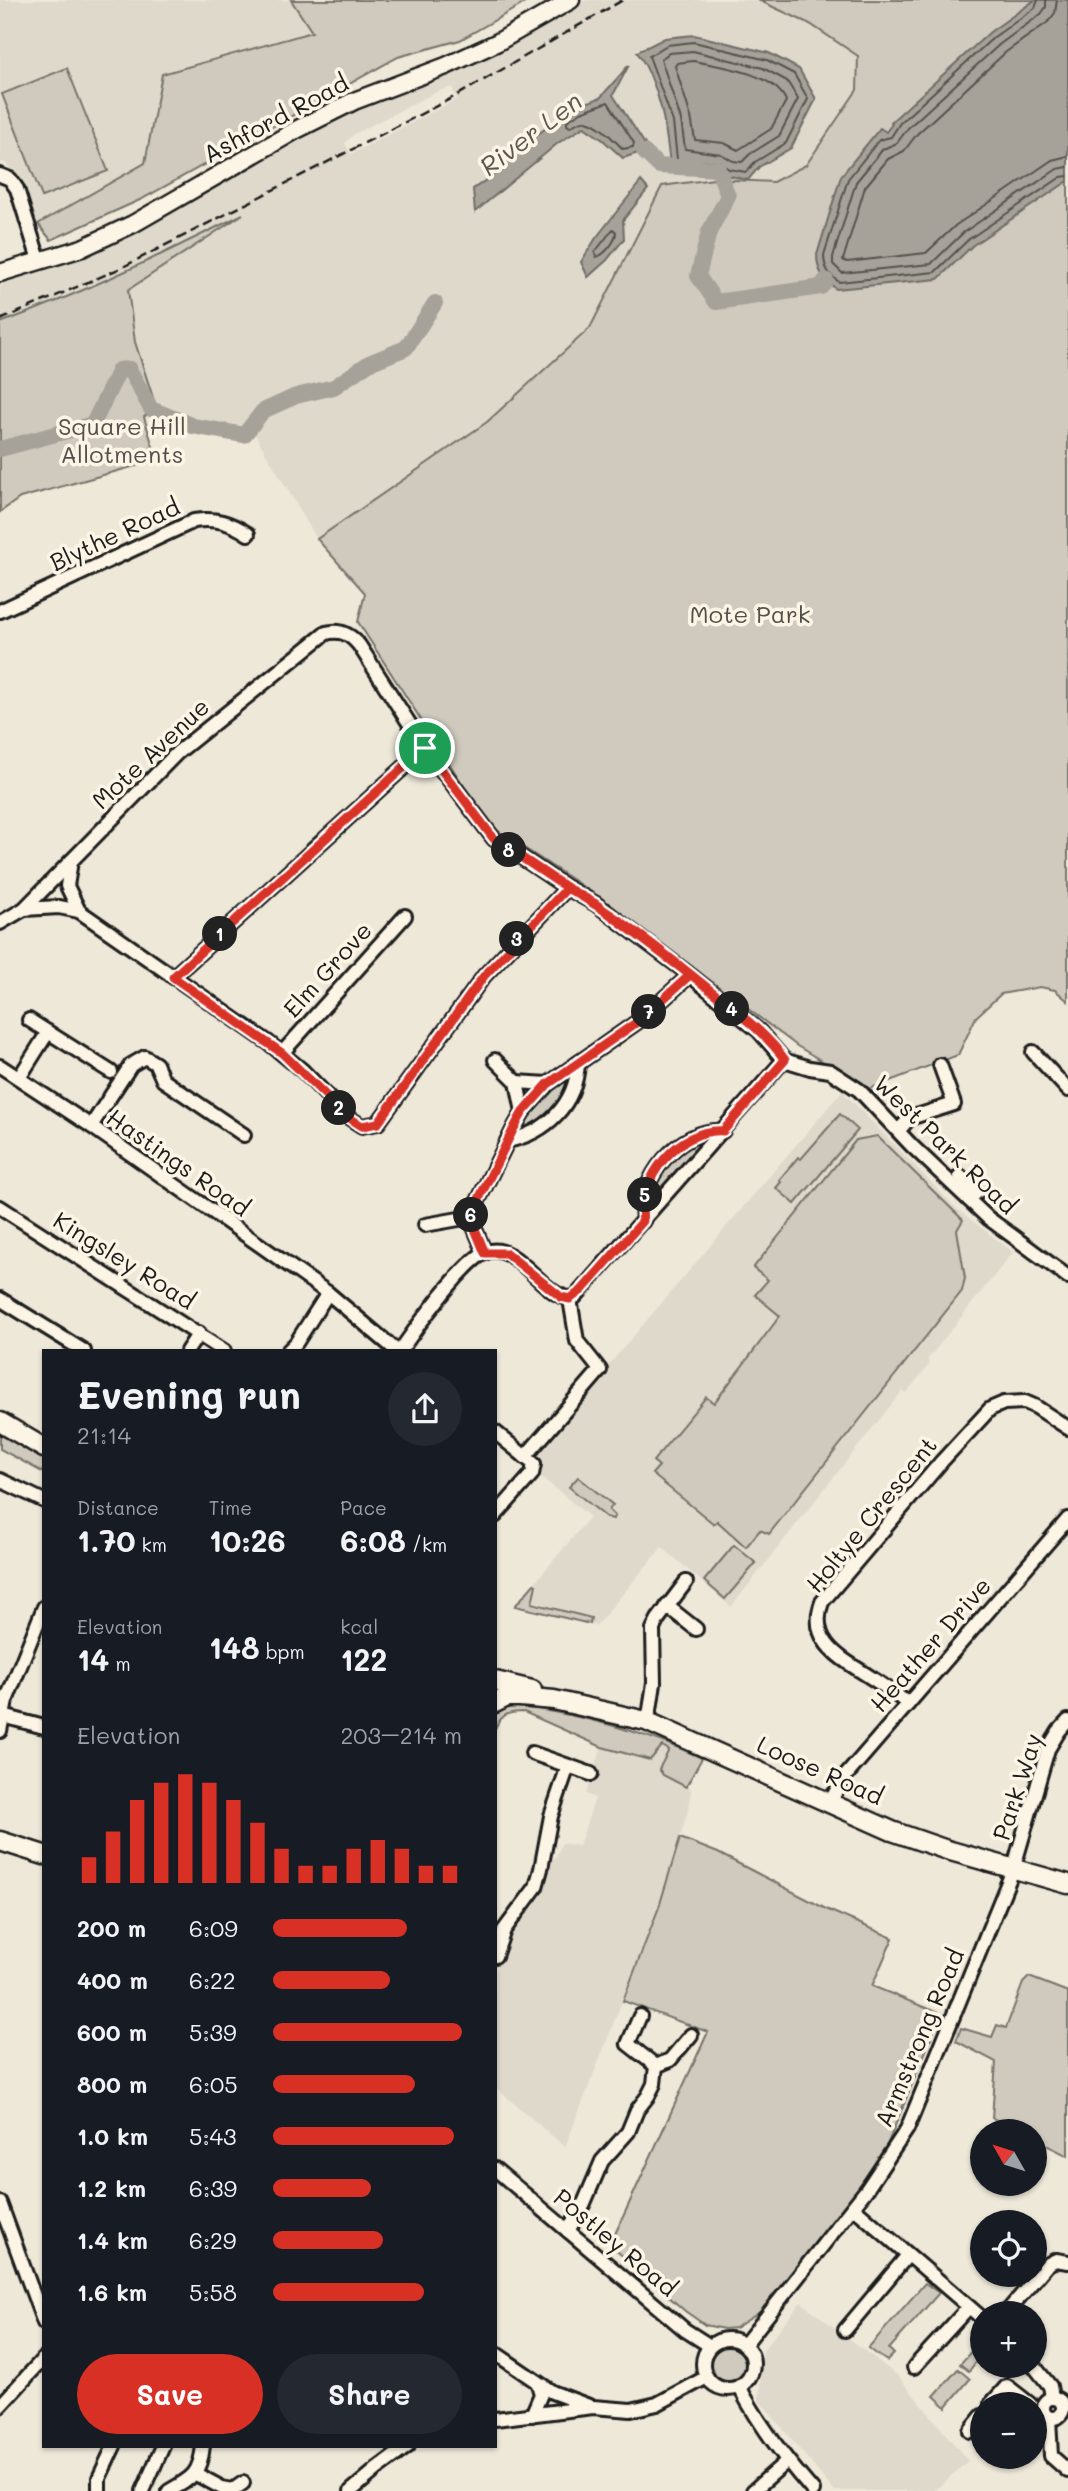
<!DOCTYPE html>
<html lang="en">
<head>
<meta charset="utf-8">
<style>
  body { margin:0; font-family:Mali,sans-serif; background:#242831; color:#f1f3f6; height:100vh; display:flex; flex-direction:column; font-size:26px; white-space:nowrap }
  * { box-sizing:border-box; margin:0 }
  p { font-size:23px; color:#9ea1a6 }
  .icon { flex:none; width:38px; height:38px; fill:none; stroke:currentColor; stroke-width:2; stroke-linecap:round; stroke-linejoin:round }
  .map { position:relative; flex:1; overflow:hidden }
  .sheet { position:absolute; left:42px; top:1349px; width:455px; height:1099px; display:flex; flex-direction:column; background:#171b24; border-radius:0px; box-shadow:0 2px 5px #0004 }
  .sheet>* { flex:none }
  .needle { width:46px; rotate:309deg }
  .fabs { position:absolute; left:970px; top:2119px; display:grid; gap:14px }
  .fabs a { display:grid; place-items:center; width:77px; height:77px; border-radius:50%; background:#171b24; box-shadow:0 2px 5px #0004; font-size:35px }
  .pin { position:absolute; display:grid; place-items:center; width:60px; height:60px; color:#fff; margin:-30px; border:4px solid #fff; border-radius:50%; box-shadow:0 2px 7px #0007 }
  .km { position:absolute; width:35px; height:35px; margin:-18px; border-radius:50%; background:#222; color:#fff; font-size:19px; line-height:35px; text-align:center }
  .round { display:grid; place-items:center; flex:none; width:74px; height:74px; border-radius:37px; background:#242831 }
  .overview { display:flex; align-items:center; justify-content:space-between; height:119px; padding:0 35px }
  h1 { font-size:38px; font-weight:700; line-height:52px }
  .figures { display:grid; grid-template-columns:repeat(3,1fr); gap:10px; height:119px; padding:7px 35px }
  .figures div { display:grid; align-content:center }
  .figures b { font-size:30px; font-weight:700 }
  .figures small { font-size:19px; font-weight:400 }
  .figures p { font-size:19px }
  .chart { height:196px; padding:14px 35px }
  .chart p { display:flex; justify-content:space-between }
  .chart svg { width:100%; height:126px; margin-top:7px; stroke:#d93025; stroke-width:6 }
  .action { display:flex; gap:14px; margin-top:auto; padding:14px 35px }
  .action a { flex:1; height:80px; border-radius:42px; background:#d93025; color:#fff; font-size:28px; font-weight:700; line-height:80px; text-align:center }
  .action a+a { background:#242831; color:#f1f3f6 }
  ul { padding:0 35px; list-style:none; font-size:23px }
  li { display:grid; grid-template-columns:112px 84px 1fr; align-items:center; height:52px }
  li i { height:18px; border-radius:9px; background:#d93025 }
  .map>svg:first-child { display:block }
  .built { fill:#ded9cb; fill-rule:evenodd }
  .green { fill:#cfcabd; stroke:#76736c; stroke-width:2 }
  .water { fill:#a7a299; stroke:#6f6c67; stroke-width:2 }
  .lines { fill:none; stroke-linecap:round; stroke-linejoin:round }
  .shore { stroke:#54524e; stroke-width:2 }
  .river { stroke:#a7a299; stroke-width:16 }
  .minor-casing { stroke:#1c1c1c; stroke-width:18 }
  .major-casing { stroke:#1c1c1c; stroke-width:21 }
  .highway-casing { stroke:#1c1c1c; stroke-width:23 }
  .minor { stroke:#fcf5e5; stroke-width:12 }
  .major { stroke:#fcf5e5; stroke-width:16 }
  .highway { stroke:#fcf5e5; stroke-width:18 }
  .rail { stroke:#1c1c1c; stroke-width:2.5; stroke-dasharray:10 5; stroke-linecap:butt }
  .route-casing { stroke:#fff; stroke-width:14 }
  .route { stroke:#d93025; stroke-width:9 }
  .labels { text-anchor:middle; stroke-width:7; stroke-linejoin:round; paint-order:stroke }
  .street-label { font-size:24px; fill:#1c1c1c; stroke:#fcf5e5 }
  .park-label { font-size:24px; fill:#52504c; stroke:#fcf5e5 }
  .water-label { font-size:26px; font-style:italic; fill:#5b5854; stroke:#fcf5e5 }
</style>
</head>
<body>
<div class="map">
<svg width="1068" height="2491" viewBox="0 0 1068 2491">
  <rect width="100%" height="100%" fill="#eee8d9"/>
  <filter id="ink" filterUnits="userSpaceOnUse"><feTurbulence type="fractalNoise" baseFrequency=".0143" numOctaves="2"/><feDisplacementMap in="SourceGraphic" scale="14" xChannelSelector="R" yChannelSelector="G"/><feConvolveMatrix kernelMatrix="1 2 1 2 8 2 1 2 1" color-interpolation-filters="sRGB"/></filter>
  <g filter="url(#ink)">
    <!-- built -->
    <g class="built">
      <polygon points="0,0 291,0 313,31 162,74 169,153 145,163 38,224 15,174 5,163 0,162"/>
      <path d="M587 0H758L810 24 858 56 857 90 806 165 773 182 714 179 662 186 590 328 487 422 317 539 254 433 156 407 135 342 128 290 0 348V281L90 253 345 116 430 80ZM452 87 457 99 351 154 345 143 354 134 438 91Z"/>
      <polygon points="842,1091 956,1208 1013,1252 928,1359 929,1365 906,1393 902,1391 731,1607 662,1547 596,1626 515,1606 590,1517 539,1475 544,1463 534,1453"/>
      <polygon points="662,1746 669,1750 661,1763 663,1775 691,1789 689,1807 659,1907 565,2147 495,2087 495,1973 512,1928 537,1893 550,1861 556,1857 562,1843 579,1846 595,1798 586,1794 602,1747 650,1760"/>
      <polygon points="801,2302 898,2376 968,2461 934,2491 834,2491 759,2400 763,2350"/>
    </g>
    <!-- green -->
    <g class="green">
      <polygon points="291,0 530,0 460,40 398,57 142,199 51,240 38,224 145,163 162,74 312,32"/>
      <polygon points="758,0 1068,0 1068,1001 1055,990 1040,987 1001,994 976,1017 958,1055 869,1089 797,1046 605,901 489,825 358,622 365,593 317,539 487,422 590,328 662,186 714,179 773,182 806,165 857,90 858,56 810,24"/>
      <polygon points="67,68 108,171 42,197 2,94"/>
      <path d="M243 214 128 290 135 342 156 407 144 417 157 460 20 498 0 512V323C84 293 163 254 243 214Z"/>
      <path d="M568 1076H571C561 1104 546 1118 521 1134L518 1131C531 1109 547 1091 568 1076Z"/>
      <polygon points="840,1114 858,1130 795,1204 776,1188 781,1182 779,1180 798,1157 801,1159"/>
      <polygon points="877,1136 963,1220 957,1230 965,1278 962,1291 769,1534 760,1530 746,1547 717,1521 714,1524 652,1474 659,1466 653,1461 706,1397 714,1403 780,1316 755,1295 768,1280 753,1268 856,1140"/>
      <path d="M708 1138 647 1208C655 1170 671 1149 708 1138Z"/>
      <polygon points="0,1432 44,1457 44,1473 0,1449"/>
      <polygon points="578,1477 613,1505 609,1510 615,1516 613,1519 606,1517 569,1487"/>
      <polygon points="734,1545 756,1563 725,1599 704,1581"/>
      <polygon points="534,1584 536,1585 532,1603 591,1618 590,1624 515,1606"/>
      <path d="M517 1706C581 1715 643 1731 702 1758L686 1787 663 1775 659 1769 669 1750 662 1746 650 1760 602 1747 524 1712C508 1712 501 1714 495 1729V1714L507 1707Z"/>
      <polygon points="680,1838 718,1853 826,1909 893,1938 872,1986 941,2014 885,2150 829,2230 775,2298 757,2314 735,2328 724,2329 705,2325 685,2311 610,2245 708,2032 623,2001 659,1907"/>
      <polygon points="1029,1977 1068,1992 1068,2156 1034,2139 1034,2132 1019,2131 992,2118 996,2062 956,2041 961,2028 992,2037 997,2025 1006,2028 1023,1983"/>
      <polygon points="925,2283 939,2293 889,2349 894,2354 887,2361 868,2348"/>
      <polygon points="982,2339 982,2348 979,2352 982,2355 982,2366 992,2368 988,2372 976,2362 969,2371 960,2364"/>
      <circle cx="729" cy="2363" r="20"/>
      <polygon points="958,2369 970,2379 946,2407 934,2396"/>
    </g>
    <!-- water -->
    <g class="water">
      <path d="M1035 0H1068V181L973 245 938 279 836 289C824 279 817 272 817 255L841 176 880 128 886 132 892 124 891 122 990 32Z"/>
      <path d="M694 35 769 53 799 69 816 99 791 148 759 167 748 180 726 175 718 169 685 166 677 170 670 165C666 127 660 84 637 52L665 38Z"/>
      <polygon points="629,65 613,95 659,166 655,171 641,152 623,158 603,140 584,127 558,143 475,212 473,189 492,176 534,137 554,122 578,106 600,98"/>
      <polygon points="641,181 648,189 623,220 624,239 607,260 588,277 581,262 596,238"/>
    </g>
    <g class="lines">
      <!-- shore -->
      <g class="shore">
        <path d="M1038 0 1035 8 994 37 900 123 891 137 879 140 848 179 824 255C824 268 829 275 839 282L935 272 969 239 1061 177 1068 176"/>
        <polyline points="1046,0 1046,7 1041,14 1000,44 908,128 897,143 883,149 856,182 833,257 833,264 842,273 931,264 964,232 1057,169 1068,167"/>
        <polyline points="1057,0 1055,13 1048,22 1006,52 917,134 904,151 888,159 865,187 843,260 847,262 926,253 956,225 999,196 1052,160 1068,156"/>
        <polygon points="694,42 767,60 794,74 808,99 786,143 755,162 746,172 729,169 718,162 680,161 677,159 673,122 649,56 667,45"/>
        <polygon points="693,51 763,68 787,81 798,99 779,136 750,154 742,162 733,161 721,154 685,149 681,120 661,59 669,53"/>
        <path d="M693 61C720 66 775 73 786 101L771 129 738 150 724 143 695 140 691 117 675 66 677 63Z"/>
        <path d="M608 102 634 143 633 147 623 149C614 140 600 124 586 121 581 120 575 124 570 127L567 125V121L581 112Z"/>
        <path d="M613 229 616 232C616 241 605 255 596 257L595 252Z"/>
      </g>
      <!-- river -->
      <g class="river">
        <polyline points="644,152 659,166 718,169 728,196 709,232 698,276 716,302 821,287 826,280"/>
        <polyline points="0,449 93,424 119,370 129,369 151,409 193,426 244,435 263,411 296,396 334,387 369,363 406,348 435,303"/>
      </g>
      <defs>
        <g id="minor">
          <polyline points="0,175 10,179 17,189 39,260"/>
          <path d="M0 611 194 521C216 518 230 522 248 534"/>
          <polyline points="71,861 67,886 79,911"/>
          <polyline points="24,909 59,907 79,911 269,1043 303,1071 348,1117 362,1126 378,1123 484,976 567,888"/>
          <path d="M0 923 24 909 177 753 326 633C340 629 350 634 359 645L425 748 494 839 567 888 596 904 690 975 759 1031 784 1060"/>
          <polyline points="173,977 425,748"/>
          <polyline points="29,1020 111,1072"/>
          <polyline points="1033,1052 1068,1090"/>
          <polyline points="282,1053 405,916"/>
          <polyline points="495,1060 517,1082 523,1112"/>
          <polyline points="784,1060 810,1068 830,1071 859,1090 912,1146 988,1218 1068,1277"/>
          <polyline points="0,1066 91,1126 328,1293 397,1351"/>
          <polyline points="19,1078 48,1032"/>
          <polyline points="517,1082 548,1084"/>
          <polyline points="91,1126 131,1065 145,1057 156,1064 163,1080 244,1135"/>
          <polyline points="899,1130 910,1118 954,1104 940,1065"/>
          <path d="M507 1141C547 1133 576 1104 578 1063"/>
          <polyline points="960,1176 977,1192 969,1200"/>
          <polyline points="0,1207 224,1351"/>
          <path d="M643 1221C637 1179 679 1128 723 1131"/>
          <polyline points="425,1225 470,1217"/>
          <polyline points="485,1253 470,1217 514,1128 523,1112 548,1084 640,1020 690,975"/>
          <polyline points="0,1299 84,1351"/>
          <polyline points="187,1351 199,1333"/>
          <polyline points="288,1351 296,1343 328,1293"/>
          <path d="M400 1351C415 1329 462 1264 484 1253 518 1237 546 1306 575 1297L784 1060"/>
          <polyline points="495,1432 534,1464 532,1474 495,1516"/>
          <polyline points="525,1457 600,1370 577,1341 570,1299"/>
          <polyline points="0,1480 44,1501"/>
          <polyline points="667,1606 696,1629"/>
          <path d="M908 1704C895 1693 881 1684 867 1675 839 1657 808 1641 822 1602L942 1461 990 1409 1004 1403 1025 1402 1036 1407 1068 1428"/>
          <polyline points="3,1716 44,1727"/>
          <polyline points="646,1721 650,1710 654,1683 653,1629 658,1619 686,1582"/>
          <polyline points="0,1731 6,1701 44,1607"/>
          <polyline points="532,1753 591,1774"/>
          <polyline points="830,1802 843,1779 1068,1519"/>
          <polyline points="495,1956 504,1930 536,1887 541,1869 551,1816 568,1766"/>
          <polyline points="656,2066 670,2060 691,2035"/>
          <polyline points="495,2169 685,2330 710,2346"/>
          <polyline points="0,2203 44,2323"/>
          <polyline points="853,2207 982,2318"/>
          <polyline points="568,2231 584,2203 602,2161 628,2132 637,2110 648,2096 654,2084 656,2066 628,2044 640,2016"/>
          <polyline points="1005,2314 1048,2264 1056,2260 1068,2262"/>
          <polyline points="845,2330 908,2255"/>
          <circle cx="728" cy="2364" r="25"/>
          <polyline points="745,2344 867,2189 907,2129 1013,1870 1048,1749 1059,1731 1068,1721"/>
          <polyline points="495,2353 552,2392 589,2406"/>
          <polyline points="1034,2366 1050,2386 1052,2397"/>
          <polyline points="914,2367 969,2307"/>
          <path d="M739 2386C759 2425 785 2459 813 2491"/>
          <circle cx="1053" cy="2408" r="10"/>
          <polyline points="991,2404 1007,2386 1030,2404"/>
          <polyline points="0,2406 44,2358"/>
          <polyline points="532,2415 541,2394 538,2384"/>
          <polyline points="1049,2418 1051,2456 1068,2471"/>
          <polyline points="495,2419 593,2407 631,2410 657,2404 707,2377"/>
          <polyline points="970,2431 982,2416"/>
          <polyline points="196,2474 222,2488 233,2490 243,2483"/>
          <polyline points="99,2491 99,2478 114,2446"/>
          <polyline points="143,2491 163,2446"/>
          <path d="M169 2491C192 2478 200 2474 203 2446"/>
          <polyline points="351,2491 377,2469 408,2446"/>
          <polyline points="753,2491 787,2461"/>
        </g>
        <polyline id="major" points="0,273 82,248 133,224 298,129 354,101 446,66 498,42 571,0"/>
        <g id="highway">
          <polyline points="0,1422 44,1448"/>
          <polyline points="495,1681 532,1690"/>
          <polyline points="495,1703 507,1697 520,1697 554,1700 646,1721 892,1831 947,1850 1068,1884"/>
          <polyline points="0,1841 44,1855"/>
        </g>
      </defs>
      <!-- minor casing -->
      <use href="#minor" class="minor-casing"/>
      <!-- major casing -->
      <use href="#major" class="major-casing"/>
      <!-- highway casing -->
      <use href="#highway" class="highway-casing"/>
      <!-- minor -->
      <use href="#minor" class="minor"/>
      <!-- major -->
      <use href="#major" class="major"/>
      <!-- highway -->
      <use href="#highway" class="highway"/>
      <!-- rail -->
      <polyline class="rail" points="0,320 121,268 349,151 456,96 623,0"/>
    </g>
  </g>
  <g class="lines" filter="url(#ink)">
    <defs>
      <path id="route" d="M425 748 173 977 282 1053 348 1117 362 1126 378 1123 484 976 567 888C620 917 668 956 715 994 740 1015 766 1033 785 1060L723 1131C679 1128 637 1179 643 1221L582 1290 570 1299 561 1297 506 1253H485L470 1217 514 1128 523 1112 548 1084 640 1020 690 975 596 904 567 888 494 839 425 748"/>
    </defs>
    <!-- route casing -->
    <use href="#route" class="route-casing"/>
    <!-- route -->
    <use href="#route" class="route"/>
  </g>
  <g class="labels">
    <!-- street labels -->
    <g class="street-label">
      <text transform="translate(276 119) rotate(-28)" y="8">Ashford Road</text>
      <text transform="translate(115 535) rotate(-25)" y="8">Blythe Road</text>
      <text transform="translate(151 754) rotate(-43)" y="8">Mote Avenue</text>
      <text transform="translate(328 970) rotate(-48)" y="8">Elm Grove</text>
      <text transform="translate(945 1145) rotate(44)" y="8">West Park Road</text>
      <text transform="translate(178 1163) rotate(35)" y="8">Hastings Road</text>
      <text transform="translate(124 1261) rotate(32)" y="8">Kingsley Road</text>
      <text transform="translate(872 1515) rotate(-51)" y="8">Holtye Crescent</text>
      <text transform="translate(931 1645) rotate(-49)" y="8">Heather Drive</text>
      <text transform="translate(820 1771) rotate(24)" y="8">Loose Road</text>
      <text transform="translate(1018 1787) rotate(-72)" y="8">Park Way</text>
      <text transform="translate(920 2038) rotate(-67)" y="8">Armstrong Road</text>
      <text transform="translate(615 2243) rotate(40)" y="8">Postley Road</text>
    </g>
    <!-- park labels -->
    <g class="park-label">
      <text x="122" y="435">Square Hill<tspan x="122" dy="28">Allotments</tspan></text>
      <text x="750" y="623">Mote Park</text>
    </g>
    <!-- water labels -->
    <g class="water-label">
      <text transform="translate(531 134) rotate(-37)" y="9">River Len</text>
    </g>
  </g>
</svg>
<div class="fabs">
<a><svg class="needle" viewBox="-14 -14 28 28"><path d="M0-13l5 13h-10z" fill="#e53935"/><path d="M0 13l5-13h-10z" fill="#9ea1a6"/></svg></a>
<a><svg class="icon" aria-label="locate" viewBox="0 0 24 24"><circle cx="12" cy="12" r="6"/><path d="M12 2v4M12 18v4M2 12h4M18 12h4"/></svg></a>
<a>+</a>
<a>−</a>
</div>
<div class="pin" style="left:425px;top:748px;background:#1e9e55"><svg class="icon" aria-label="arrive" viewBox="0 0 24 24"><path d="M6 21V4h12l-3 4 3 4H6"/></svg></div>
<b class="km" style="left:220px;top:934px">1</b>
<b class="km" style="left:339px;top:1108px">2</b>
<b class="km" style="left:517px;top:939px">3</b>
<b class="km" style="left:732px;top:1009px">4</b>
<b class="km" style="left:645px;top:1195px">5</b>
<b class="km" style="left:471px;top:1215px">6</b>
<b class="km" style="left:649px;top:1012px">7</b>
<b class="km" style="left:509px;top:850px">8</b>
<section class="sheet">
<div class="overview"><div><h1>Evening run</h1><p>21:14</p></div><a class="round"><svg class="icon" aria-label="share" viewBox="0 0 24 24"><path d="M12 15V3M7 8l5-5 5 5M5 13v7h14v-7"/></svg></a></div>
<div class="figures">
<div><p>Distance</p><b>1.70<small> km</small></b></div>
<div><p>Time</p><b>10:26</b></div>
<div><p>Pace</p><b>6:08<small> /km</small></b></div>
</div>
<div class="figures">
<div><p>Elevation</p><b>14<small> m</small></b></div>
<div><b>148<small> bpm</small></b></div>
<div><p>kcal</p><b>122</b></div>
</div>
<div class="chart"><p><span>Elevation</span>203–214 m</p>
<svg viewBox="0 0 160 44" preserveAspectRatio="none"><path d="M5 44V35M15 44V26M25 44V15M35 44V9M45 44V6M55 44V9M65 44V15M75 44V23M85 44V32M95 44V38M105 44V38M115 44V32M125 44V29M135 44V32M145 44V38M155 44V38"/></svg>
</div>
<ul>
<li><b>200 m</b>6:09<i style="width:71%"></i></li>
<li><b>400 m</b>6:22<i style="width:62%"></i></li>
<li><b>600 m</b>5:39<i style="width:100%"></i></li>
<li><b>800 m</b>6:05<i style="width:75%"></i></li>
<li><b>1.0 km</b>5:43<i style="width:96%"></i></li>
<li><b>1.2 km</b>6:39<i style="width:52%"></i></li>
<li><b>1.4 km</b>6:29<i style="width:58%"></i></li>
<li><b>1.6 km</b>5:58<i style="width:80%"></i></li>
</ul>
<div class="action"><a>Save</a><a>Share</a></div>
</section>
</div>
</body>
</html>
